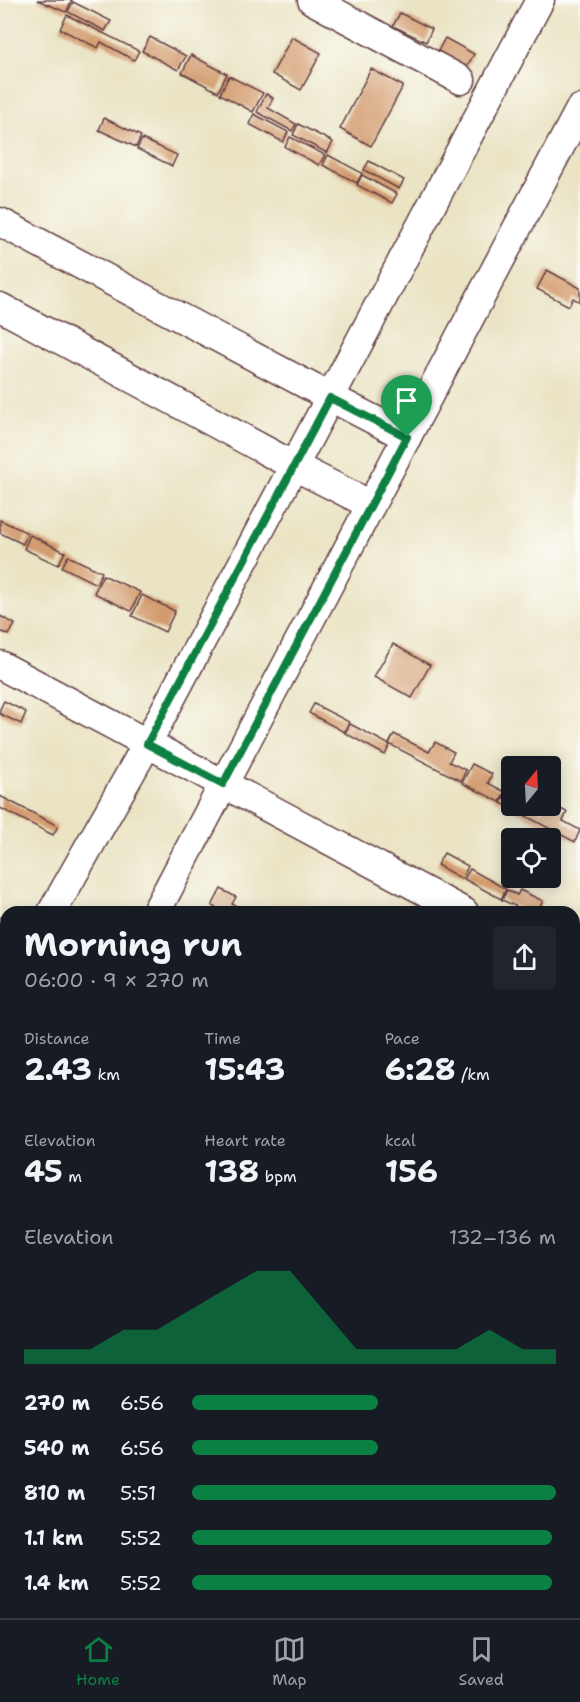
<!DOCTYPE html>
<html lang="en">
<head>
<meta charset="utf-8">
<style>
  body { margin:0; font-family:"Shantell Sans",sans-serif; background:#20242c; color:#f1f3f6; height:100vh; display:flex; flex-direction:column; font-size:22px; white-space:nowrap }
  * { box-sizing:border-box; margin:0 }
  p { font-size:20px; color:#9ea1a6 }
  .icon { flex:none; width:33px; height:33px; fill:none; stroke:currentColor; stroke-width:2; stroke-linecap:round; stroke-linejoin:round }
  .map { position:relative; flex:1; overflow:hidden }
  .drawer { position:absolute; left:0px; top:906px; width:580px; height:712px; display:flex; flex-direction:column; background:#171b24; border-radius:18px 18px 0 0; box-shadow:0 3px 15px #0003 }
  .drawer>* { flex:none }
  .needle { width:39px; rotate:18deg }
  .tools { position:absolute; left:501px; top:756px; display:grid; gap:12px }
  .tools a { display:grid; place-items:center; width:60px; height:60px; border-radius:6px; background:#171b24; box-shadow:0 3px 15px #0003; font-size:30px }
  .pin { position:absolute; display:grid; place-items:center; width:51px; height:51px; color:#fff; margin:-62px -26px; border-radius:50% 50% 50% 0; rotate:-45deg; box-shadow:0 0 6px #0007 }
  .pin .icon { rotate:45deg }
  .round { display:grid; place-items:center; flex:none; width:63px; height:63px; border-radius:6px; background:#20242c }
  .headline { display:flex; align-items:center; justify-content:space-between; height:102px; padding:0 24px }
  h1 { font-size:33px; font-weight:700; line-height:45px }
  .metrics { display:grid; grid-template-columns:repeat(3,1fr); gap:9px; height:102px; padding:6px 24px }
  .metrics div { display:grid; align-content:center }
  .metrics b { font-size:30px; font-weight:700 }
  .metrics small { font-size:16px; font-weight:400 }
  .metrics p { font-size:16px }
  .chart { height:168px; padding:12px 24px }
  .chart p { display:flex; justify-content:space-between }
  .chart svg { width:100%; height:108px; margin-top:6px; fill:#0b8043; opacity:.7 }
  ul { padding:0 24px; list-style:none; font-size:20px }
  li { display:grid; grid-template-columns:96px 72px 1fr; align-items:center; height:45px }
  li i { height:15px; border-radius:8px; background:#0b8043 }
  .menu { display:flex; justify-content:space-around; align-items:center; height:84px; border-top:2px solid #363941; background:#171b24; font-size:16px; color:#9ea1a6 }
  .menu a { display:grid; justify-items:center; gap:3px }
  .menu .selected { color:#0b8043 }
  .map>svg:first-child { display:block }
  .water { fill:url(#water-ripples); stroke:#4e6b7e; stroke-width:1.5 }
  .building { fill:#d39c70 }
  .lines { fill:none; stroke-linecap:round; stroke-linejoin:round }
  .minor-casing { stroke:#623d42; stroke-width:31 }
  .minor { stroke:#fff; stroke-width:28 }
  .route-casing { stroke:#fff; stroke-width:12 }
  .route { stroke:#0b8043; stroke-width:8 }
</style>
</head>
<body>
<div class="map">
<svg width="580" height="1618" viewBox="0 0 580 1618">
  <defs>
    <pattern id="water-ripples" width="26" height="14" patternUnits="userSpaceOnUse" patternTransform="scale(1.5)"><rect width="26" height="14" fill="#51b7d0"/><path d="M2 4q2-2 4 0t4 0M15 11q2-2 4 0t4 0" fill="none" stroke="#4594a9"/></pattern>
  </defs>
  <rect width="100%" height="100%" fill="#fdfcf7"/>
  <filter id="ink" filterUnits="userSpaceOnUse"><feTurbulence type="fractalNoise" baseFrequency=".0167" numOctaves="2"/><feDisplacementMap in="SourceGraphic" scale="12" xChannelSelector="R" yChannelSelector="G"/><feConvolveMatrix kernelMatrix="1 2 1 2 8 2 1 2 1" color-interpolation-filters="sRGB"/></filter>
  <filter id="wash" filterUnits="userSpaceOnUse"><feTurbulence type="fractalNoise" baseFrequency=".008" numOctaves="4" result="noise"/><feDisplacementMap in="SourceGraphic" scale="24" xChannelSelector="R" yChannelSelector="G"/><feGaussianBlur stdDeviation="1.35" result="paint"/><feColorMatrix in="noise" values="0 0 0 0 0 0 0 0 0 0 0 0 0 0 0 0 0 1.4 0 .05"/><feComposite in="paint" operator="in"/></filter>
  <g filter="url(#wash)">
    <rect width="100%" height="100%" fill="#eae4c4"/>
    <!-- water -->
    <g class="water">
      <polygon points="6,1297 6,1522 0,1530 0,1298"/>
      <polygon points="282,1612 472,1612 473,1618 277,1618"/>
    </g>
    <g id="blocks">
      <!-- building -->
      <g class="building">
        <polygon points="37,0 72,0 66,12"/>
        <polygon points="73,2 111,21 105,31 68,12"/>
        <polygon points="400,13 432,29 426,42 393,26"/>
        <polygon points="67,15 139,51 134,60 101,42 98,48 60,29"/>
        <polygon points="150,37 186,56 178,70 142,51"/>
        <polygon points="292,37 321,53 301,90 272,74"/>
        <polygon points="445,38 474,54 466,68 438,51"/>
        <polygon points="191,55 227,74 218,92 182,73"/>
        <polygon points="371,69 403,86 371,146 340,129"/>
        <polygon points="229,76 263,93 253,112 220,94"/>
        <polygon points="266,94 273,98 268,108 296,124 292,131 257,112"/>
        <polygon points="254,114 288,132 283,142 249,124"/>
        <polygon points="104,118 141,136 136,147 99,130"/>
        <polygon points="298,124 333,142 327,153 293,135"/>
        <polygon points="290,137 325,155 319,165 285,147"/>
        <polygon points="142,139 177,155 172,166 137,149"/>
        <polygon points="328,155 362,173 357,183 323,165"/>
        <polygon points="369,161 404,180 399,189 364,170"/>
        <polygon points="362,175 397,194 392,203 357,185"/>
        <polygon points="547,270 580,288 580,302 573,298 569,306 537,289"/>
        <polygon points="0,520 28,533 23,544 0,533"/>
        <polygon points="30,535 65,552 58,565 24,549"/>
        <polygon points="68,556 102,572 96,584 62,567"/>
        <polygon points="103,575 140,592 131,611 94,593"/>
        <polygon points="142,595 175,611 165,632 132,616"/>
        <polygon points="0,616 15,624 9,635 0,631"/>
        <polygon points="393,644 430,665 412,698 374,677"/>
        <polygon points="4,701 26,712 21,724 0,714 0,709"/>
        <polygon points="314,704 349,722 344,732 309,713"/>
        <polygon points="350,724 390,745 385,755 345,733"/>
        <polygon points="394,734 429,752 435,742 454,752 449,762 466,770 461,781 389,744"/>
        <polygon points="472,764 492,774 488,783 505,792 500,802 462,783"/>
        <polygon points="512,782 512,806 532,806 543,812 546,806 550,806 550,804 567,812 563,821 580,830 575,842 501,803"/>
        <polygon points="0,796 58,826 53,835 0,808"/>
        <polygon points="444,853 468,866 462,879 437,865"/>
        <polygon points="470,869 506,889 501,899 464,879"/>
        <polygon points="221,889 236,897 232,904 247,912 224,912 212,906"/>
        <polygon points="507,890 517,895 520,890 543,901 537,912 528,912 502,900"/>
        <polygon points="578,1184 580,1185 580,1202 579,1205 574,1203 574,1188 576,1188"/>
        <polygon points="574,1265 580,1268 580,1286 574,1297"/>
        <polygon points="574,1538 580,1541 580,1554 574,1564"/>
      </g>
    </g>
  </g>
  <g filter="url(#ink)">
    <use href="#blocks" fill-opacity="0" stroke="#623d42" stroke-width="1.5"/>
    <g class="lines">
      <defs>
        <g id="minor">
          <polyline points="312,0 461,80"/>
          <polyline points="0,222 330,397 407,437"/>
          <polyline points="0,307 294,466 371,505"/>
          <polyline points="0,665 464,912"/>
          <polyline points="52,912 147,744 540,0"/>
          <polyline points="156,912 580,109"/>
          <polyline points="0,932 6,935"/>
          <polyline points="574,971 580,974"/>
          <polyline points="574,1233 580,1236"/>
        </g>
      </defs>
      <!-- minor casing -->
      <use href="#minor" class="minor-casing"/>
      <!-- minor -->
      <use href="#minor" class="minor"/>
    </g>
  </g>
  <g class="lines" filter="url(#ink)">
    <defs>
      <polygon id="route" points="330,398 407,437 223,784 147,744"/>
    </defs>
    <!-- route casing -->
    <use href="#route" class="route-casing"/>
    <!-- route -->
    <use href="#route" class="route"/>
  </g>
</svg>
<div class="tools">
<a><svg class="needle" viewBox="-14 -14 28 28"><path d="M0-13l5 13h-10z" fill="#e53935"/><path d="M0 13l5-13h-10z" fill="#9ea1a6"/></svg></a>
<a><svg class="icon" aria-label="locate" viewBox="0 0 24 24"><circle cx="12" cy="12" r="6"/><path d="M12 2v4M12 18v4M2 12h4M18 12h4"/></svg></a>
</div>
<div class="pin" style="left:407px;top:437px;background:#1e9e55"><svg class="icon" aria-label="arrive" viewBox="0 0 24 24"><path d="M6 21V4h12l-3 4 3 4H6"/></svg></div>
<section class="drawer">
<div class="headline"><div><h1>Morning run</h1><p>06:00 · 9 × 270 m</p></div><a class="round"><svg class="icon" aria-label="share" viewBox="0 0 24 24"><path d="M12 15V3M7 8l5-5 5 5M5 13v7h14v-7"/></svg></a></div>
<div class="metrics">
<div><p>Distance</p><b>2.43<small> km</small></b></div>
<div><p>Time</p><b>15:43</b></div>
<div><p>Pace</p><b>6:28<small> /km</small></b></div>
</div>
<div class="metrics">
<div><p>Elevation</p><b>45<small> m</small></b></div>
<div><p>Heart rate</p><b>138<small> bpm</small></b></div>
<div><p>kcal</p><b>156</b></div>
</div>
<div class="chart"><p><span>Elevation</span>132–136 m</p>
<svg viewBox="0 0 160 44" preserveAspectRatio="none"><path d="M0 44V38L10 38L20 38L30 30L40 30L50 22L60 14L70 6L80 6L90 22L100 38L110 38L120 38L130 38L140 30L150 38L160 38V44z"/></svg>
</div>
<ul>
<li><b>270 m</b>6:56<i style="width:51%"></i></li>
<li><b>540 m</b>6:56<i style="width:51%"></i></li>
<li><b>810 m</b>5:51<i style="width:100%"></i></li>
<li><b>1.1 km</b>5:52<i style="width:99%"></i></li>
<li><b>1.4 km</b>5:52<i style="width:99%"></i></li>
</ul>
</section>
</div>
<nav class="menu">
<a class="selected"><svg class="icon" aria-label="home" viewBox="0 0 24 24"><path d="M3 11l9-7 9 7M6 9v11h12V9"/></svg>Home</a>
<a><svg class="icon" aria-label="map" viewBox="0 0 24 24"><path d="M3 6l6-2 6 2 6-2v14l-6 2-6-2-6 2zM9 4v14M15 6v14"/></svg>Map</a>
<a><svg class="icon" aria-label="saved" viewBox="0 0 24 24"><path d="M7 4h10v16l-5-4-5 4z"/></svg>Saved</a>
</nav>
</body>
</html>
